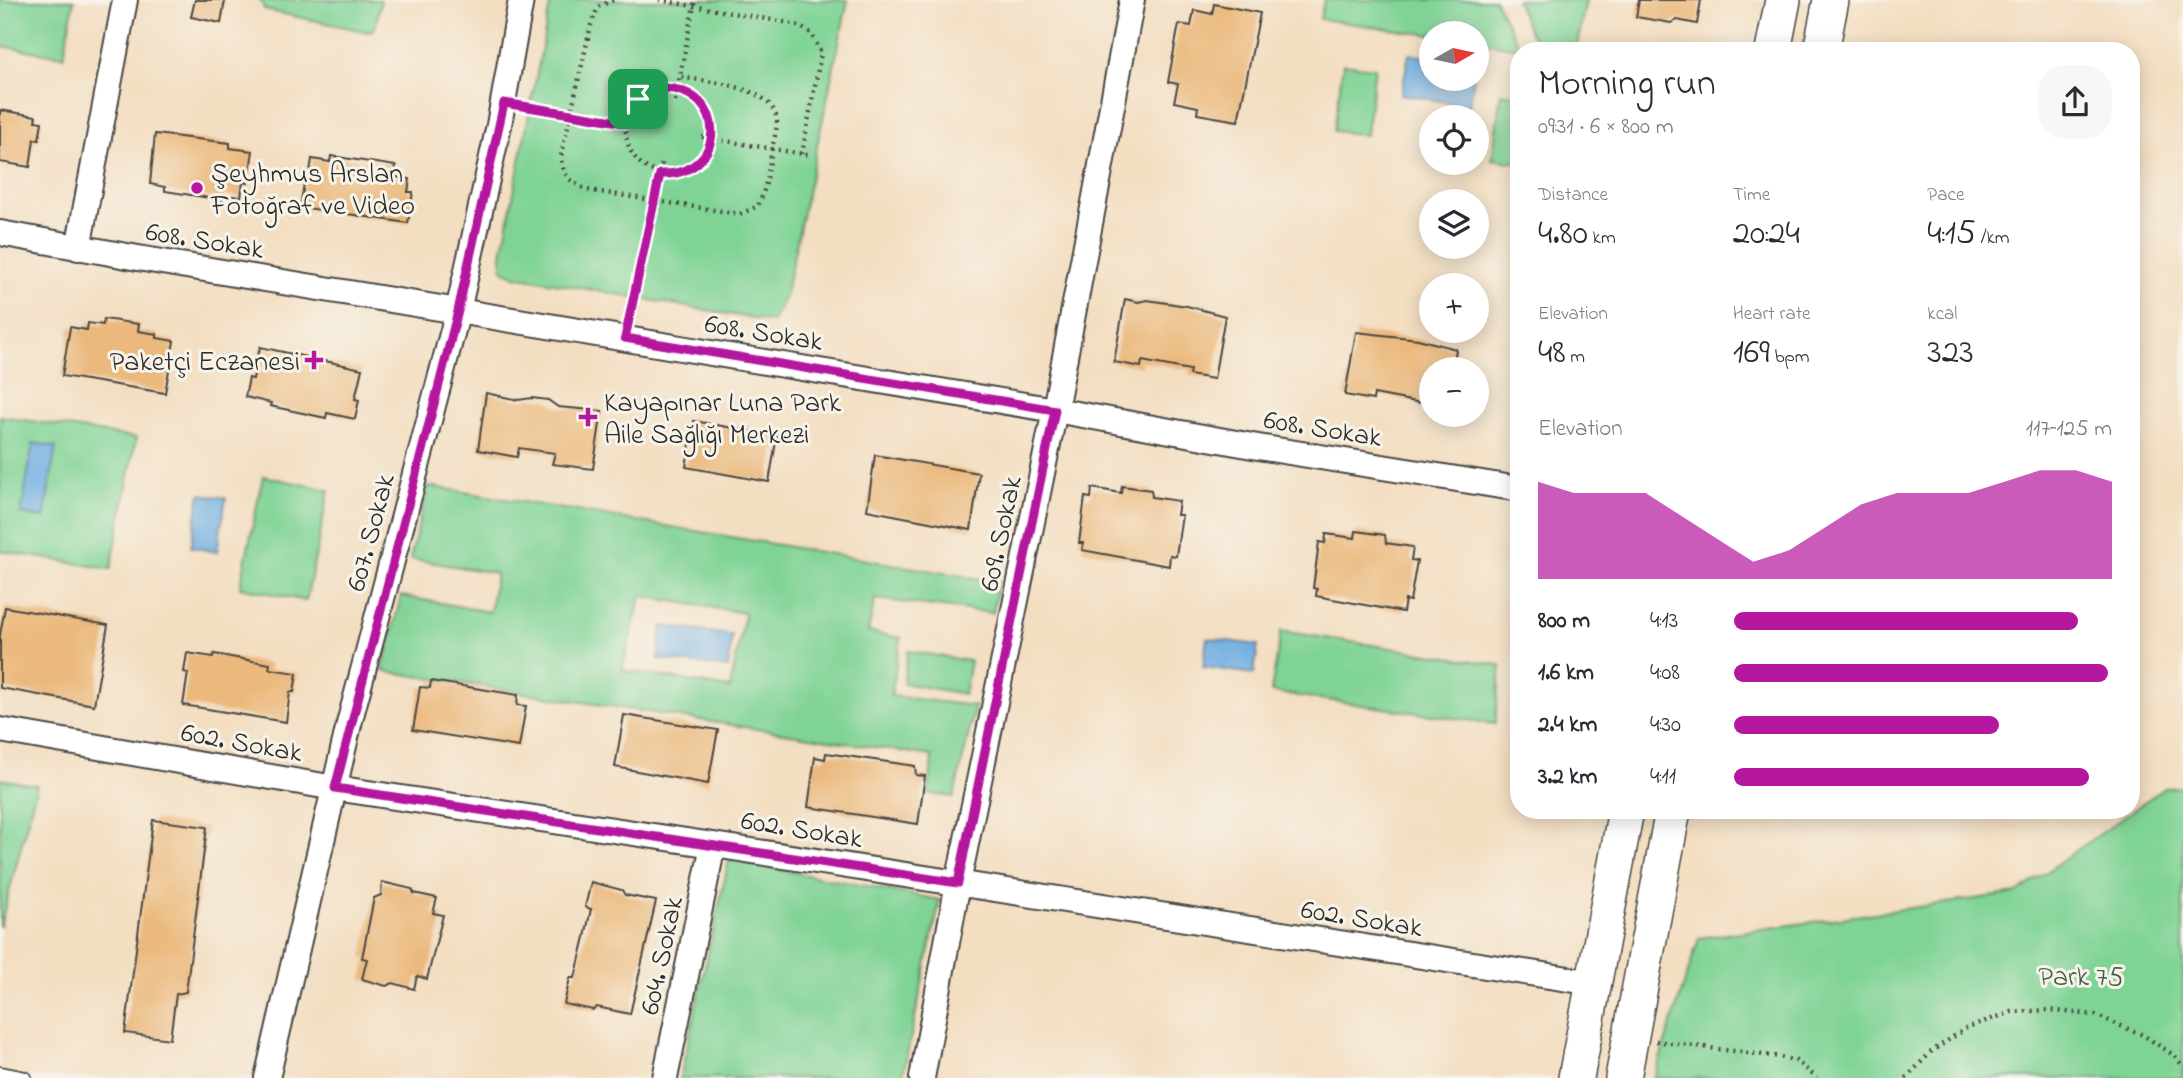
<!DOCTYPE html>
<html lang="en">
<head>
<meta charset="utf-8">
<style>
  body { margin:0; font-family:"Indie Flower",sans-serif; background:#f7f7f7; color:#2b2b33; height:100vh; display:flex; flex-direction:column; font-size:26px; white-space:nowrap }
  * { box-sizing:border-box; margin:0 }
  p { font-size:23px; color:#7c7c81 }
  .icon { flex:none; width:38px; height:38px; fill:none; stroke:currentColor; stroke-width:2; stroke-linecap:round; stroke-linejoin:round }
  .map { position:relative; flex:1; overflow:hidden }
  .side { position:absolute; left:1510px; top:42px; width:630px; height:777px; display:flex; flex-direction:column; background:#fff; border-radius:28px; box-shadow:0 4px 18px #0003 }
  .side>* { flex:none }
  .needle { width:46px; rotate:81deg }
  .fabs { position:absolute; left:1419px; top:21px; display:grid; gap:14px }
  .fabs a { display:grid; place-items:center; width:70px; height:70px; border-radius:50%; background:#fff; box-shadow:0 4px 18px #0003; font-size:35px }
  .pin { position:absolute; display:grid; place-items:center; width:60px; height:60px; color:#fff; margin:-30px; border-radius:14px; box-shadow:0 4px 10px #0006 }
  .round { display:grid; place-items:center; flex:none; width:74px; height:74px; border-radius:28px; background:#f7f7f7 }
  .headline { display:flex; align-items:center; justify-content:space-between; height:119px; padding:0 28px }
  h1 { font-size:38px; font-weight:600; line-height:52px }
  .metrics { display:grid; grid-template-columns:repeat(3,1fr); gap:10px; height:119px; padding:7px 28px }
  .metrics div { display:grid; align-content:center }
  .metrics b { font-size:35px; font-weight:600 }
  .metrics small { font-size:19px; font-weight:400 }
  .metrics p { font-size:19px }
  .chart { height:196px; padding:14px 28px }
  .chart p { display:flex; justify-content:space-between }
  .chart svg { width:100%; height:126px; margin-top:7px; fill:#b5179e; opacity:.7 }
  ul { padding:0 28px; list-style:none; font-size:23px }
  li { display:grid; grid-template-columns:112px 84px 1fr; align-items:center; height:52px }
  li i { height:18px; border-radius:9px; background:#b5179e }
  .map>svg:first-child { display:block }
  .green { fill:#7fd395; stroke:#557f60; stroke-width:2; fill-rule:evenodd }
  .water { fill:#70aee2; stroke:#4e6c86; stroke-width:2 }
  .building { fill:#ebb97e }
  .lines { fill:none; stroke-linecap:round; stroke-linejoin:round }
  .service-casing { stroke:#494642; stroke-width:16 }
  .minor-casing { stroke:#494642; stroke-width:28 }
  .secondary-casing { stroke:#494642; stroke-width:38 }
  .path { stroke:#494642; stroke-width:4.5; stroke-dasharray:2 5; stroke-linecap:butt }
  .service { stroke:#fff; stroke-width:12 }
  .minor { stroke:#fff; stroke-width:24 }
  .secondary { stroke:#fff; stroke-width:35 }
  .route-casing { stroke:#fff; stroke-width:14 }
  .route { stroke:#b5179e; stroke-width:9 }
  .poi-dot { fill:#b5179e; stroke:#f7f3e8; stroke-width:2.5 }
  .labels { text-anchor:middle; stroke-width:6; stroke-linejoin:round; paint-order:stroke }
  .poi-label { font-size:28px; fill:#2b2b2b; stroke:#f7f3e8; text-anchor:start }
  .street-label { font-size:28px; fill:#2b2b2b; stroke:#f7f3e8 }
  .park-label { font-size:28px; fill:#445d4b; stroke:#f7f3e8 }
</style>
</head>
<body>
<div class="map">
<svg width="2183" height="1078" viewBox="0 0 2183 1078">
  <rect width="100%" height="100%" fill="#f7f3e8"/>
  <filter id="ink" filterUnits="userSpaceOnUse"><feTurbulence type="fractalNoise" baseFrequency=".0143" numOctaves="2"/><feDisplacementMap in="SourceGraphic" scale="14" xChannelSelector="R" yChannelSelector="G"/><feConvolveMatrix kernelMatrix="1 2 1 2 8 2 1 2 1" color-interpolation-filters="sRGB"/></filter>
  <filter id="wash" filterUnits="userSpaceOnUse"><feTurbulence type="fractalNoise" baseFrequency=".00686" numOctaves="4" result="noise"/><feDisplacementMap in="SourceGraphic" scale="28" xChannelSelector="R" yChannelSelector="G"/><feGaussianBlur stdDeviation="1.57" result="paint"/><feColorMatrix in="noise" values="0 0 0 0 0 0 0 0 0 0 0 0 0 0 0 0 0 1.4 0 .05"/><feComposite in="paint" operator="in"/></filter>
  <g filter="url(#wash)">
    <rect width="100%" height="100%" fill="#f3dec1"/>
    <!-- green -->
    <g class="green">
      <polygon points="0,0 74,0 64,56 0,46"/>
      <polygon points="260,0 381,0 375,28 368,32 265,10"/>
      <polygon points="551,0 848,0 785,297 772,322 515,276 502,269 502,254"/>
      <polygon points="1324,0 1495,0 1520,48 1477,42 1477,33 1432,33 1431,35 1320,19"/>
      <polygon points="1516,0 1586,0 1576,51 1539,51 1538,42 1530,33"/>
      <polygon points="1343,64 1375,68 1366,135 1334,131"/>
      <polygon points="1501,93 1519,96 1519,163 1492,159"/>
      <polygon points="0,416 136,438 111,569 0,551"/>
      <polygon points="263,476 329,490 306,601 240,587"/>
      <path d="M428 486 998 582 993 613 875 599 868 632 901 638 891 696 975 706 954 797 929 794 932 756 383 671 401 596 490 612 496 573 410 559ZM641 596 745 613 730 688 622 670Z"/>
      <polygon points="1281,631 1501,665 1495,724 1271,692"/>
      <polygon points="908,651 970,661 964,694 903,683"/>
      <polygon points="0,779 37,785 0,927"/>
      <polygon points="2183,787 2183,1078 1654,1078 1699,938 2017,893 2164,788"/>
      <polygon points="729,860 940,900 902,1078 680,1078"/>
    </g>
    <!-- water -->
    <g class="water">
      <polygon points="1409,54 1431,58 1432,79 1474,79 1469,106 1401,94"/>
      <polygon points="33,443 56,447 44,518 21,514"/>
      <polygon points="200,494 226,498 217,552 191,547"/>
      <polygon points="662,626 732,635 728,668 658,659"/>
      <polygon points="1207,638 1258,645 1254,674 1203,667"/>
    </g>
    <g id="blocks">
      <!-- building -->
      <g class="building">
        <polygon points="195,0 225,0 221,23 191,17"/>
        <polygon points="1639,0 1701,0 1697,24 1677,20 1671,23 1636,17"/>
        <polygon points="1214,4 1260,13 1238,121 1197,114 1198,107 1174,102 1178,84 1168,82 1179,24 1191,26 1194,10 1212,14"/>
        <polygon points="0,110 36,116 35,121 42,122 39,140 34,139 30,167 0,162"/>
        <polygon points="155,134 230,143 230,148 253,151 248,183 243,182 241,197 224,195 223,200 165,191 165,187 150,184"/>
        <polygon points="331,156 396,166 395,177 410,179 408,192 413,192 408,223 300,207 306,172 310,172 312,159 330,162"/>
        <polygon points="1125,299 1138,302 1147,300 1187,306 1225,316 1214,379 1189,375 1190,370 1142,361 1141,367 1114,362"/>
        <polygon points="104,319 139,324 138,331 157,334 157,338 174,341 165,393 62,376 70,327 87,330 88,323 103,325"/>
        <polygon points="1356,332 1418,339 1456,349 1453,369 1432,369 1432,405 1374,394 1373,400 1345,395"/>
        <polygon points="260,347 362,369 355,399 359,400 355,419 327,413 326,418 270,406 271,403 245,397 249,378 253,379"/>
        <polygon points="486,393 518,400 532,398 548,400 558,407 602,411 593,469 552,464 555,453 519,448 517,457 478,450"/>
        <polygon points="694,421 777,436 769,482 686,467"/>
        <polygon points="875,455 979,473 971,530 867,510"/>
        <polygon points="1122,486 1151,490 1152,497 1179,501 1177,515 1182,515 1176,556 1170,555 1169,566 1082,550 1083,543 1079,543 1085,497 1091,498 1092,488 1121,493"/>
        <polygon points="1356,531 1385,535 1386,543 1413,547 1411,560 1417,561 1410,601 1405,600 1403,612 1316,596 1317,589 1313,588 1319,542 1325,543 1326,534 1355,538"/>
        <polygon points="5,607 108,625 94,705 0,688 0,635"/>
        <polygon points="187,653 213,657 214,654 270,664 269,669 297,673 294,692 290,692 286,722 183,705 188,673 184,672"/>
        <polygon points="431,681 518,695 517,705 526,706 519,747 413,730 420,687 430,688"/>
        <polygon points="624,715 718,730 708,784 615,767"/>
        <polygon points="826,753 915,766 916,775 925,776 918,824 808,807 815,757 825,759"/>
        <polygon points="153,820 207,827 186,992 176,994 170,1039 125,1033"/>
        <polygon points="382,882 412,889 414,893 437,898 433,913 443,915 427,979 417,976 414,989 393,983 386,986 362,979 367,959 362,958 374,898 381,895"/>
        <polygon points="591,882 622,890 625,895 656,901 630,1014 597,1007 593,1010 564,1004 570,978 575,978 585,937 591,909 585,907"/>
      </g>
    </g>
  </g>
  <g filter="url(#ink)">
    <use href="#blocks" fill-opacity="0" stroke="#494642" stroke-width="2"/>
    <g class="lines">
      <defs>
        <polyline id="service" points="0,1073 25,1078"/>
        <g id="minor">
          <polyline points="0,233 138,258 1055,410 1258,447 1519,489"/>
          <polyline points="78,248 125,0"/>
          <polyline points="0,730 335,788 733,848 1594,983"/>
          <polyline points="267,1078 350,720 458,311 499,125 521,0"/>
          <polyline points="665,1078 713,845"/>
          <polyline points="922,1078 958,883 1055,410 1132,0"/>
        </g>
        <g id="secondary">
          <polyline points="1773,51 1783,0"/>
          <polyline points="1821,51 1831,0"/>
          <polyline points="1576,1078 1626,810"/>
          <polyline points="1623,1078 1673,810"/>
        </g>
      </defs>
      <!-- service casing -->
      <use href="#service" class="service-casing"/>
      <!-- minor casing -->
      <use href="#minor" class="minor-casing"/>
      <!-- secondary casing -->
      <use href="#secondary" class="secondary-casing"/>
      <!-- path -->
      <g class="path">
        <path d="M613 0 598 7 591 25 561 156C562 176 570 181 587 190L740 214 758 206C767 187 769 168 772 148 774 140 777 129 777 121 774 85 707 82 680 77"/>
        <polyline points="659,0 795,24 811,33 821,53 802,154"/>
        <circle cx="669" cy="131" r="43"/>
        <polyline points="675,101 695,0"/>
        <polyline points="525,107 634,125"/>
        <polyline points="702,137 809,155"/>
        <polyline points="630,316 662,163"/>
        <polyline points="1656,1041 1780,1057 1796,1061 1817,1078"/>
        <polyline points="1906,1078 1932,1051 1968,1027 2012,1012 2048,1010 2095,1015 2143,1035 2175,1056 2183,1066"/>
      </g>
      <!-- service -->
      <use href="#service" class="service"/>
      <!-- minor -->
      <use href="#minor" class="minor"/>
      <!-- secondary -->
      <use href="#secondary" class="secondary"/>
    </g>
  </g>
  <g class="lines" filter="url(#ink)">
    <defs>
      <path id="route" d="M663 88C730 90 727 177 660 174L625 338 1055 410 958 883 335 788 458 311 504 103 626 123C633 103 643 93 663 88Z"/>
    </defs>
    <!-- route casing -->
    <use href="#route" class="route-casing"/>
    <!-- route -->
    <use href="#route" class="route"/>
  </g>
  <!-- markers -->
  <g class="poi-dot">
    <circle cx="197" cy="188" r="7"/>
    <path d="M310.5 349.5h7v7h7v7h-7v7h-7v-7h-7v-7h7z"/>
    <path d="M584.5 406.5h7v7h7v7h-7v7h-7v-7h-7v-7h7z"/>
  </g>
  <g class="labels">
    <!-- poi labels -->
    <g class="poi-label">
      <text x="211" y="182">Şeyhmus Arslan<tspan x="211" dy="32">Fotoğraf ve Video</tspan></text>
      <text x="300" y="370" text-anchor="end">Paketçi Eczanesi</text>
      <text x="604" y="411">Kayapınar Luna Park<tspan x="604" dy="32">Aile Sağlığı Merkezi</tspan></text>
    </g>
    <!-- street labels -->
    <g class="street-label">
      <text transform="translate(205 239) rotate(9)" y="10">608. Sokak</text>
      <text transform="translate(764 331) rotate(9)" y="10">608. Sokak</text>
      <text transform="translate(1323 427) rotate(9)" y="10">608. Sokak</text>
      <text transform="translate(369 532) rotate(-75)" y="10">607. Sokak</text>
      <text transform="translate(999 533) rotate(-78)" y="10">609. Sokak</text>
      <text transform="translate(242 741) rotate(10)" y="10">602. Sokak</text>
      <text transform="translate(802 828) rotate(9)" y="10">602. Sokak</text>
      <text transform="translate(1362 917) rotate(9)" y="10">602. Sokak</text>
      <text transform="translate(660 955) rotate(-78)" y="10">604. Sokak</text>
    </g>
    <!-- park labels -->
    <g class="park-label">
      <text x="2081" y="985">Park 75</text>
    </g>
  </g>
</svg>
<div class="fabs">
<a><svg class="needle" viewBox="-14 -14 28 28"><path d="M0-13l5 13h-10z" fill="#e53935"/><path d="M0 13l5-13h-10z" fill="#7c7c81"/></svg></a>
<a><svg class="icon" aria-label="locate" viewBox="0 0 24 24"><circle cx="12" cy="12" r="6"/><path d="M12 2v4M12 18v4M2 12h4M18 12h4"/></svg></a>
<a><svg class="icon" aria-label="layers" viewBox="0 0 24 24"><path d="M12 4l9 5-9 5-9-5zM3 14l9 5 9-5"/></svg></a>
<a>+</a>
<a>−</a>
</div>
<div class="pin" style="left:638px;top:99px;background:#1e9e55"><svg class="icon" aria-label="arrive" viewBox="0 0 24 24"><path d="M6 21V4h12l-3 4 3 4H6"/></svg></div>
<section class="side">
<div class="headline"><div><h1>Morning run</h1><p>09:31 · 6 × 800 m</p></div><a class="round"><svg class="icon" aria-label="share" viewBox="0 0 24 24"><path d="M12 15V3M7 8l5-5 5 5M5 13v7h14v-7"/></svg></a></div>
<div class="metrics">
<div><p>Distance</p><b>4.80<small> km</small></b></div>
<div><p>Time</p><b>20:24</b></div>
<div><p>Pace</p><b>4:15<small> /km</small></b></div>
</div>
<div class="metrics">
<div><p>Elevation</p><b>48<small> m</small></b></div>
<div><p>Heart rate</p><b>169<small> bpm</small></b></div>
<div><p>kcal</p><b>323</b></div>
</div>
<div class="chart"><p><span>Elevation</span>117–125 m</p>
<svg viewBox="0 0 160 44" preserveAspectRatio="none"><path d="M0 44V10L10 14L20 14L30 14L40 22L50 30L60 38L70 34L80 26L90 18L100 14L110 14L120 14L130 10L140 6L150 6L160 10V44z"/></svg>
</div>
<ul>
<li><b>800 m</b>4:13<i style="width:91%"></i></li>
<li><b>1.6 km</b>4:08<i style="width:99%"></i></li>
<li><b>2.4 km</b>4:30<i style="width:70%"></i></li>
<li><b>3.2 km</b>4:11<i style="width:94%"></i></li>
</ul>
</section>
</div>
</body>
</html>
